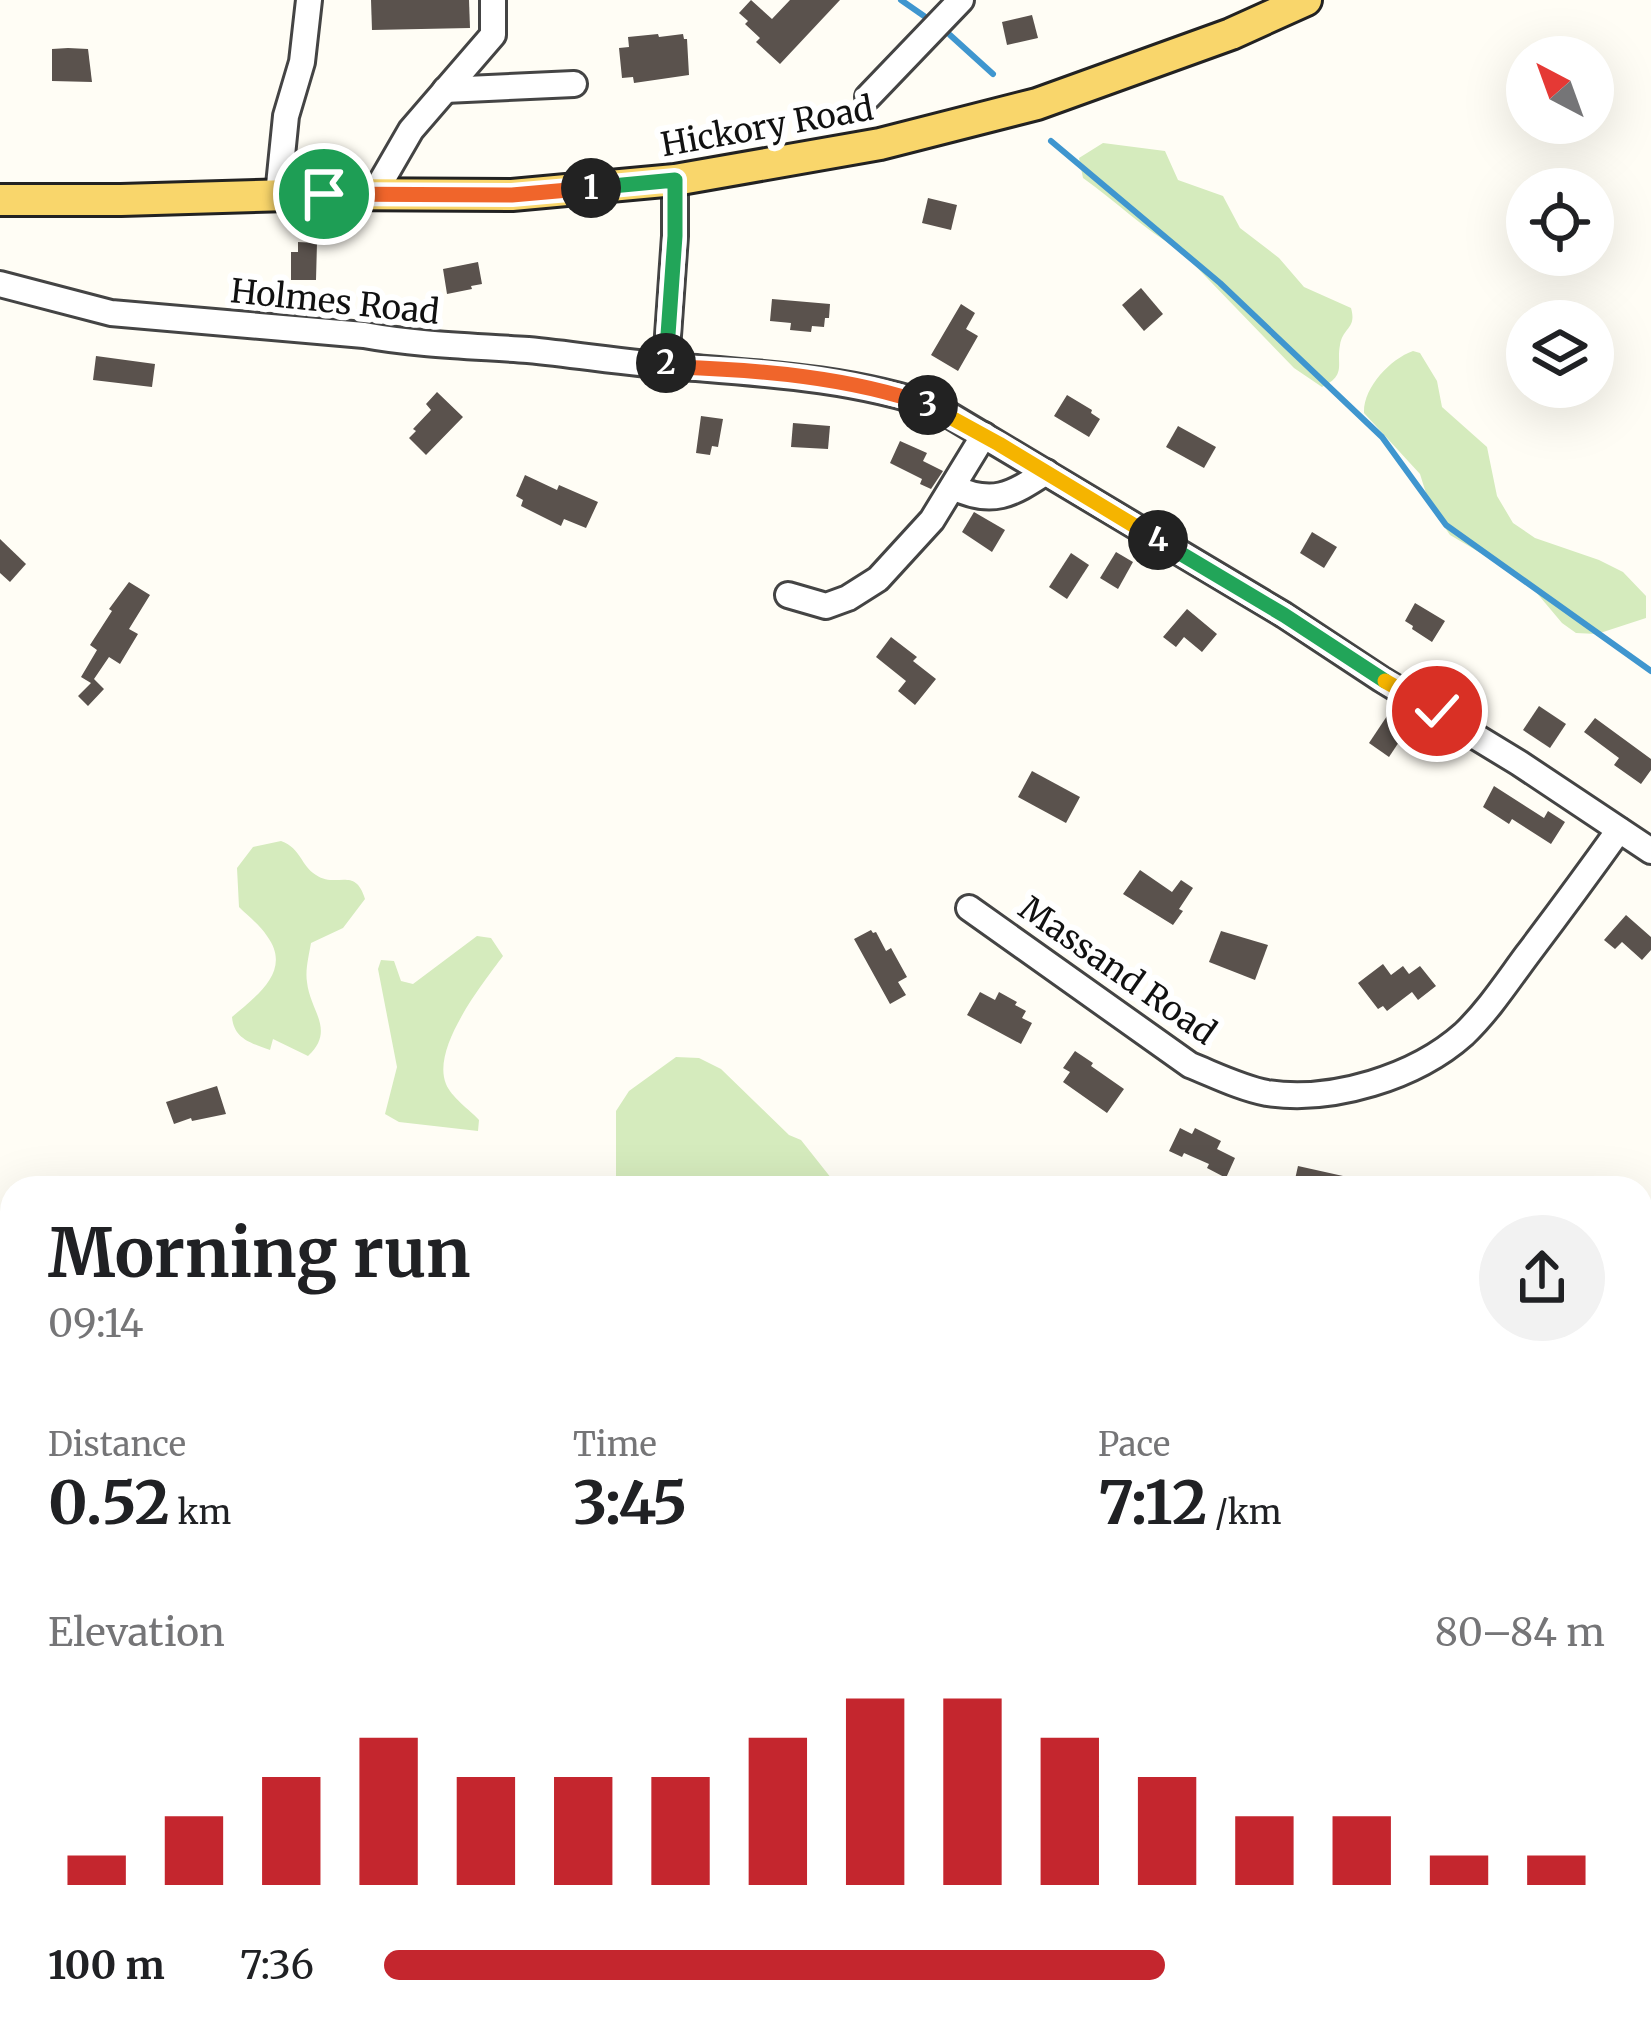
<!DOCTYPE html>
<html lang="en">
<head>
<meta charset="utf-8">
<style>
  body { margin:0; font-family:Merriweather,serif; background:#f2f2f2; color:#202124; height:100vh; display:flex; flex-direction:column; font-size:45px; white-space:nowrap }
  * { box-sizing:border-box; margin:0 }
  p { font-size:39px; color:#757577 }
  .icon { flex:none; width:66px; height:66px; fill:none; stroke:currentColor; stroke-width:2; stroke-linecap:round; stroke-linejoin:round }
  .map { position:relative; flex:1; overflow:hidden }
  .sheet { position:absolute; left:0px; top:1176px; width:1653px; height:861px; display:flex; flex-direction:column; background:#fff; border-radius:36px 36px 0 0; box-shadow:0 12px 48px #0002 }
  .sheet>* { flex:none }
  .needle { width:78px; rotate:319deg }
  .buttons { position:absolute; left:1506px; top:36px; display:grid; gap:24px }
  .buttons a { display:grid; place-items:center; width:108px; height:108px; border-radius:50%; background:#fff; box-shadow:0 12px 48px #0002; font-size:60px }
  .pin { position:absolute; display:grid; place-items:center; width:102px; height:102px; color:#fff; margin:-51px; border:6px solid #fff; border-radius:50%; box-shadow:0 3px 12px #0007 }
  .km { position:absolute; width:60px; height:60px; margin:-30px; border-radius:50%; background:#222; color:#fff; font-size:33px; line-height:60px; text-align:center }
  .round { display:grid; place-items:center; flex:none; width:126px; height:126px; border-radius:63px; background:#f2f2f2 }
  .summary { display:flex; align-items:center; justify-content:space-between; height:204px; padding:0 48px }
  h1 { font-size:66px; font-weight:700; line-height:90px }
  .metrics { display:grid; grid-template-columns:repeat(3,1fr); gap:18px; height:204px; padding:12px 48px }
  .metrics div { display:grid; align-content:center }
  .metrics b { font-size:60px; font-weight:700 }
  .metrics small { font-size:33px; font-weight:400 }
  .metrics p { font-size:33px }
  .chart { height:336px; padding:24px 48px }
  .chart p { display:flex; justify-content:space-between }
  .chart svg { width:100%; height:216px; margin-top:12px; stroke:#c4262e; stroke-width:6 }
  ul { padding:0 48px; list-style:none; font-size:39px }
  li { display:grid; grid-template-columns:192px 144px 1fr; align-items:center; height:90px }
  li i { height:30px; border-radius:15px; background:#c4262e }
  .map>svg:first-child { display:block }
  .green { fill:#d5ebbd }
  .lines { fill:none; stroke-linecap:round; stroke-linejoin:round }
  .stream { stroke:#3f96cf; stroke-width:6 }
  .building { fill:#5a524d }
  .minor-casing { stroke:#444; stroke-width:30 }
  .major-casing { stroke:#222; stroke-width:36 }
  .minor { stroke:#fff; stroke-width:24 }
  .major { stroke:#f9d66b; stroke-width:30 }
  .split-1-casing { stroke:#fff; stroke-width:24 }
  .split-2-casing { stroke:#fff; stroke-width:24 }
  .split-3-casing { stroke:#fff; stroke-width:24 }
  .split-4-casing { stroke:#fff; stroke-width:24 }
  .split-5-casing { stroke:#fff; stroke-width:24 }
  .split-6-casing { stroke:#fff; stroke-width:24 }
  .split-1 { stroke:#f0652b; stroke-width:15 }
  .split-2 { stroke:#22a559; stroke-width:15 }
  .split-3 { stroke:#f0652b; stroke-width:15 }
  .split-4 { stroke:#f5b400; stroke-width:15 }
  .split-5 { stroke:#22a559; stroke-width:15 }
  .split-6 { stroke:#f5b400; stroke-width:15 }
  .labels { text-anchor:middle; stroke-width:12; stroke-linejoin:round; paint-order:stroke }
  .street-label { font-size:33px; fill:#111; stroke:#fff }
</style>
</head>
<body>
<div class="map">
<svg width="1651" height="2036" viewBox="0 0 1651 2036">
  <rect width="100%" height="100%" fill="#fffdf5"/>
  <!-- green -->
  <g class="green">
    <path d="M1103 143 1165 151 1178 180 1223 196 1240 228 1279 258 1304 287 1351 308C1357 329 1343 327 1340 345 1336 365 1347 375 1322 387L1294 368 1179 249C1144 230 1116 201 1083 178L1079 158Z"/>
    <path d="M1413 351 1420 353 1437 381 1442 407 1487 447 1497 496 1513 523 1535 538 1599 560 1623 572 1646 596V618L1597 634 1576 633 1562 623 1525 579 1450 535 1430 506 1420 474 1364 413C1363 388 1390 359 1413 351Z"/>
    <path d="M281 841C302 849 300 865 316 875 337 889 355 866 365 899L343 928 311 943C309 955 305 970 307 982 310 1011 336 1030 308 1056L273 1039 270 1050C251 1043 234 1039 232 1017 256 996 293 971 267 936 260 925 248 916 239 907L237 868 253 847Z"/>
    <path d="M477 936 491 938 503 956C483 983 431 1048 446 1084 451 1097 470 1110 479 1120L478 1131 399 1122 385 1114 397 1067 378 969 381 960 394 961 401 981 413 984Z"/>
    <polygon points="676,1057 699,1058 721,1069 789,1135 801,1140 839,1188 623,1188 616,1184 616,1111 629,1091"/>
    <polygon points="1641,1681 1651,1686 1651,1815 1641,1808"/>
  </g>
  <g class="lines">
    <!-- stream -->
    <g class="stream">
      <polyline points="901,0 924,16"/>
      <polyline points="950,35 993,74"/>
      <polyline points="1051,141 1220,283 1382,437 1446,525 1651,671"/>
    </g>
  </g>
  <!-- building -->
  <g class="building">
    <polygon points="371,0 469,0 470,28 372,30"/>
    <polygon points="751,0 772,19 790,0 840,0 780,64 756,42 760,38 745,24 748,21 739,13"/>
    <polygon points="1032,15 1038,38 1007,45 1002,22"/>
    <polygon points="658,34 659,37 683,34 684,39 687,39 689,75 634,83 633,77 622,78 619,48 629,47 628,37"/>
    <polygon points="68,48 88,49 92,82 52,81 52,49"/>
    <polygon points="928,198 957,205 951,230 922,223"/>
    <polygon points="298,242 317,243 316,280 291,280 291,252 298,252"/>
    <polygon points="478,262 482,284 471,286 472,289 447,294 443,269"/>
    <polygon points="1141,288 1163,314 1144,331 1122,305"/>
    <polygon points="772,299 830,304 829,318 825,318 824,327 812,326 811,332 790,330 791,323 770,321"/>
    <polygon points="961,304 975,313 966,329 978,336 958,371 931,355"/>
    <polygon points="96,356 155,364 152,387 93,380"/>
    <polygon points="437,392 463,417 426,455 409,438 416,431 413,429 431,410 426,404"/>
    <polygon points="1067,395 1092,410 1091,413 1100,419 1089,437 1054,416"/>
    <polygon points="701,416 723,419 718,447 712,446 710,455 696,453"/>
    <polygon points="793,423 830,426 828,449 791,447"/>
    <polygon points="1178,426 1216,447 1204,468 1166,447"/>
    <polygon points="900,441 927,453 923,461 943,471 931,489 920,484 922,479 890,463"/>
    <polygon points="525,475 557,490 559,485 598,502 586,528 564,519 561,526 521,506 523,500 516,496"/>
    <polygon points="974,512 1005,530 992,552 962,532"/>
    <polygon points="1312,532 1337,547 1324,568 1300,553"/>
    <polygon points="0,539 26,564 10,582 0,573"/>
    <polygon points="1116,552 1133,562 1118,589 1100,578"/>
    <polygon points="1071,553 1089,565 1067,599 1049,587"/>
    <polygon points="129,582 150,595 129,629 138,634 120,664 109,657 94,679 104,689 88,706 78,696 91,683 81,677 97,650 90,645 112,611 109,609"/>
    <polygon points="1415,603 1445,621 1432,642 1412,629 1413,626 1405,621"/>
    <polygon points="1187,609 1217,634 1202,652 1184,637 1176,647 1163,637"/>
    <polygon points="891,637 917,657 913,661 936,679 915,705 898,691 906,681 876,657"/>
    <polygon points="1539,706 1566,724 1550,748 1523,730"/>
    <polygon points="1387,716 1407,730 1389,757 1369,743"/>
    <polygon points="1595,718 1651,759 1651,770 1641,784 1614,765 1619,758 1584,732"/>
    <polygon points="1032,771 1080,797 1066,823 1018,797"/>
    <polygon points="1494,786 1544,818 1548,811 1565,822 1551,844 1512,819 1509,824 1483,807"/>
    <polygon points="1140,870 1172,892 1181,880 1193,888 1179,909 1183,911 1173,925 1123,894"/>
    <polygon points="1626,915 1651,937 1651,950 1642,960 1622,942 1615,949 1604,940"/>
    <polygon points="871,930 873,933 876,932 886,951 891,948 907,977 898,982 906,995 890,1004 854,939"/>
    <polygon points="1221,931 1268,945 1255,980 1209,962"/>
    <polygon points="1383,964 1391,975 1403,966 1409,974 1420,966 1436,986 1418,1000 1412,992 1387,1011 1383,1006 1378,1009 1358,983"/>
    <polygon points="980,992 995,1000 999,992 1017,1002 1015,1005 1026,1011 1022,1018 1032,1023 1021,1044 967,1015"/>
    <polygon points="1075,1051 1093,1063 1091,1066 1124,1089 1107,1113 1063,1082 1070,1072 1063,1068"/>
    <polygon points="217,1086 226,1114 192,1121 191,1118 174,1124 166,1102"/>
    <polygon points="1180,1128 1192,1134 1195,1128 1221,1141 1217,1149 1235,1158 1226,1178 1207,1168 1209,1164 1184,1153 1182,1157 1169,1151"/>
    <polygon points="1298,1166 1370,1182 1370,1188 1293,1188"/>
  </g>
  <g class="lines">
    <defs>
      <g id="minor">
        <polyline points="445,90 574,84"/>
        <polyline points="868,97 961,0"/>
        <polyline points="374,194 411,130 493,35 493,0"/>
        <polyline points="278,195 286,116 302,62 309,0"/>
        <path d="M0 284 111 313 364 335C418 345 473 346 528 350 580 355 632 364 683 367 769 374 854 379 936 407L1284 615 1381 679 1519 763 1651 851"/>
        <polyline points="666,364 675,236 675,180"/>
        <path d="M953 487C992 506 1011 495 1046 472"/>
        <polyline points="788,595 826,606 848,598 878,579 932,520 984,435"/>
        <path d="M969 908 1190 1065C1215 1075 1241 1088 1267 1093 1332 1103 1416 1077 1464 1034 1488 1011 1507 982 1527 955 1558 914 1589 872 1619 830"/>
        <polyline points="1641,1469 1651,1459"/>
        <polyline points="0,1603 12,1587"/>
        <polyline points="0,1666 12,1674"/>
        <polyline points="571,2025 580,2036"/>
        <polyline points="1002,2036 1014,2025"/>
      </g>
      <polyline id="major" points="0,200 121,200 324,194 512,195 675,180 880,144 1037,104 1231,34 1306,0"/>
    </defs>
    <!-- minor casing -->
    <use href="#minor" class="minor-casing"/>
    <!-- major casing -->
    <use href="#major" class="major-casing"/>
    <!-- minor -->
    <use href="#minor" class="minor"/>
    <!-- major -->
    <use href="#major" class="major"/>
  </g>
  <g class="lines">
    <defs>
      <polyline id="split-1" points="324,194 512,195 591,188"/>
      <polyline id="split-2" points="591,188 675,180 675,236 666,363"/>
      <path id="split-3" d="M666 363 677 367C760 370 849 377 928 405"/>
      <polyline id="split-4" points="928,405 999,444 1158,540"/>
      <polyline id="split-5" points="1158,540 1284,615 1385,681"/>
      <polyline id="split-6" points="1385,681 1437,711"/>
    </defs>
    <!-- split-1 casing -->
    <use href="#split-1" class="split-1-casing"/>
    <!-- split-2 casing -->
    <use href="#split-2" class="split-2-casing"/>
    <!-- split-3 casing -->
    <use href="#split-3" class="split-3-casing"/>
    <!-- split-4 casing -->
    <use href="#split-4" class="split-4-casing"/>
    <!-- split-5 casing -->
    <use href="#split-5" class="split-5-casing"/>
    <!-- split-6 casing -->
    <use href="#split-6" class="split-6-casing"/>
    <!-- split-1 -->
    <use href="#split-1" class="split-1"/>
    <!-- split-2 -->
    <use href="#split-2" class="split-2"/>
    <!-- split-3 -->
    <use href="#split-3" class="split-3"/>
    <!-- split-4 -->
    <use href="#split-4" class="split-4"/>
    <!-- split-5 -->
    <use href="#split-5" class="split-5"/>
    <!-- split-6 -->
    <use href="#split-6" class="split-6"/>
  </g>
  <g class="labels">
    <!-- street labels -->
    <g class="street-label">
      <text transform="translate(767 126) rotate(-10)" y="12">Hickory Road</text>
      <text transform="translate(335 301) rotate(6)" y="12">Holmes Road</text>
      <text transform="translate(1118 970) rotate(35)" y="12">Massand Road</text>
    </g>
  </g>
</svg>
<div class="buttons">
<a><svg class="needle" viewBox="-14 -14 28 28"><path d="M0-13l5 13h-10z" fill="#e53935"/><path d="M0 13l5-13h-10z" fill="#757577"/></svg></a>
<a><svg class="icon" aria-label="locate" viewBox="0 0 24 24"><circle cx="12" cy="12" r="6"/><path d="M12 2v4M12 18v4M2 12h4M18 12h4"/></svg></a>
<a><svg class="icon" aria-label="layers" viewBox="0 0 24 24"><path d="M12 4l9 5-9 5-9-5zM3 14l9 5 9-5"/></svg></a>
</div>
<div class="pin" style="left:324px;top:194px;background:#1e9e55"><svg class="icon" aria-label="arrive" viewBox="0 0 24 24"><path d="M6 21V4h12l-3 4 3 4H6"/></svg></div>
<div class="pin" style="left:1437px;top:711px;background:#d93025"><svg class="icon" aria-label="check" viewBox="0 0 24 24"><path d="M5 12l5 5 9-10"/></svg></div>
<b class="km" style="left:591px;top:188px">1</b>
<b class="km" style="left:666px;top:363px">2</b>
<b class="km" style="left:928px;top:405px">3</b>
<b class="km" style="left:1158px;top:540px">4</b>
<section class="sheet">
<div class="summary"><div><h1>Morning run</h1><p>09:14</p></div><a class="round"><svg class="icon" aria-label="share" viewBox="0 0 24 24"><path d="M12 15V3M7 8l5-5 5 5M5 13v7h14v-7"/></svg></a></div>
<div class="metrics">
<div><p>Distance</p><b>0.52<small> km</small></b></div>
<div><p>Time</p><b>3:45</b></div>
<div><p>Pace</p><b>7:12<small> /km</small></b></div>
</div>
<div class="chart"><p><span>Elevation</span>80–84 m</p>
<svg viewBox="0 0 160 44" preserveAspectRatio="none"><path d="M5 44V38M15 44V30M25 44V22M35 44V14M45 44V22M55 44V22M65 44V22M75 44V14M85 44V6M95 44V6M105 44V14M115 44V22M125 44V30M135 44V30M145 44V38M155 44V38"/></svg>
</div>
<ul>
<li><b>100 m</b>7:36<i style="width:64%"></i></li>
</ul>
</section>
</div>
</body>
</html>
